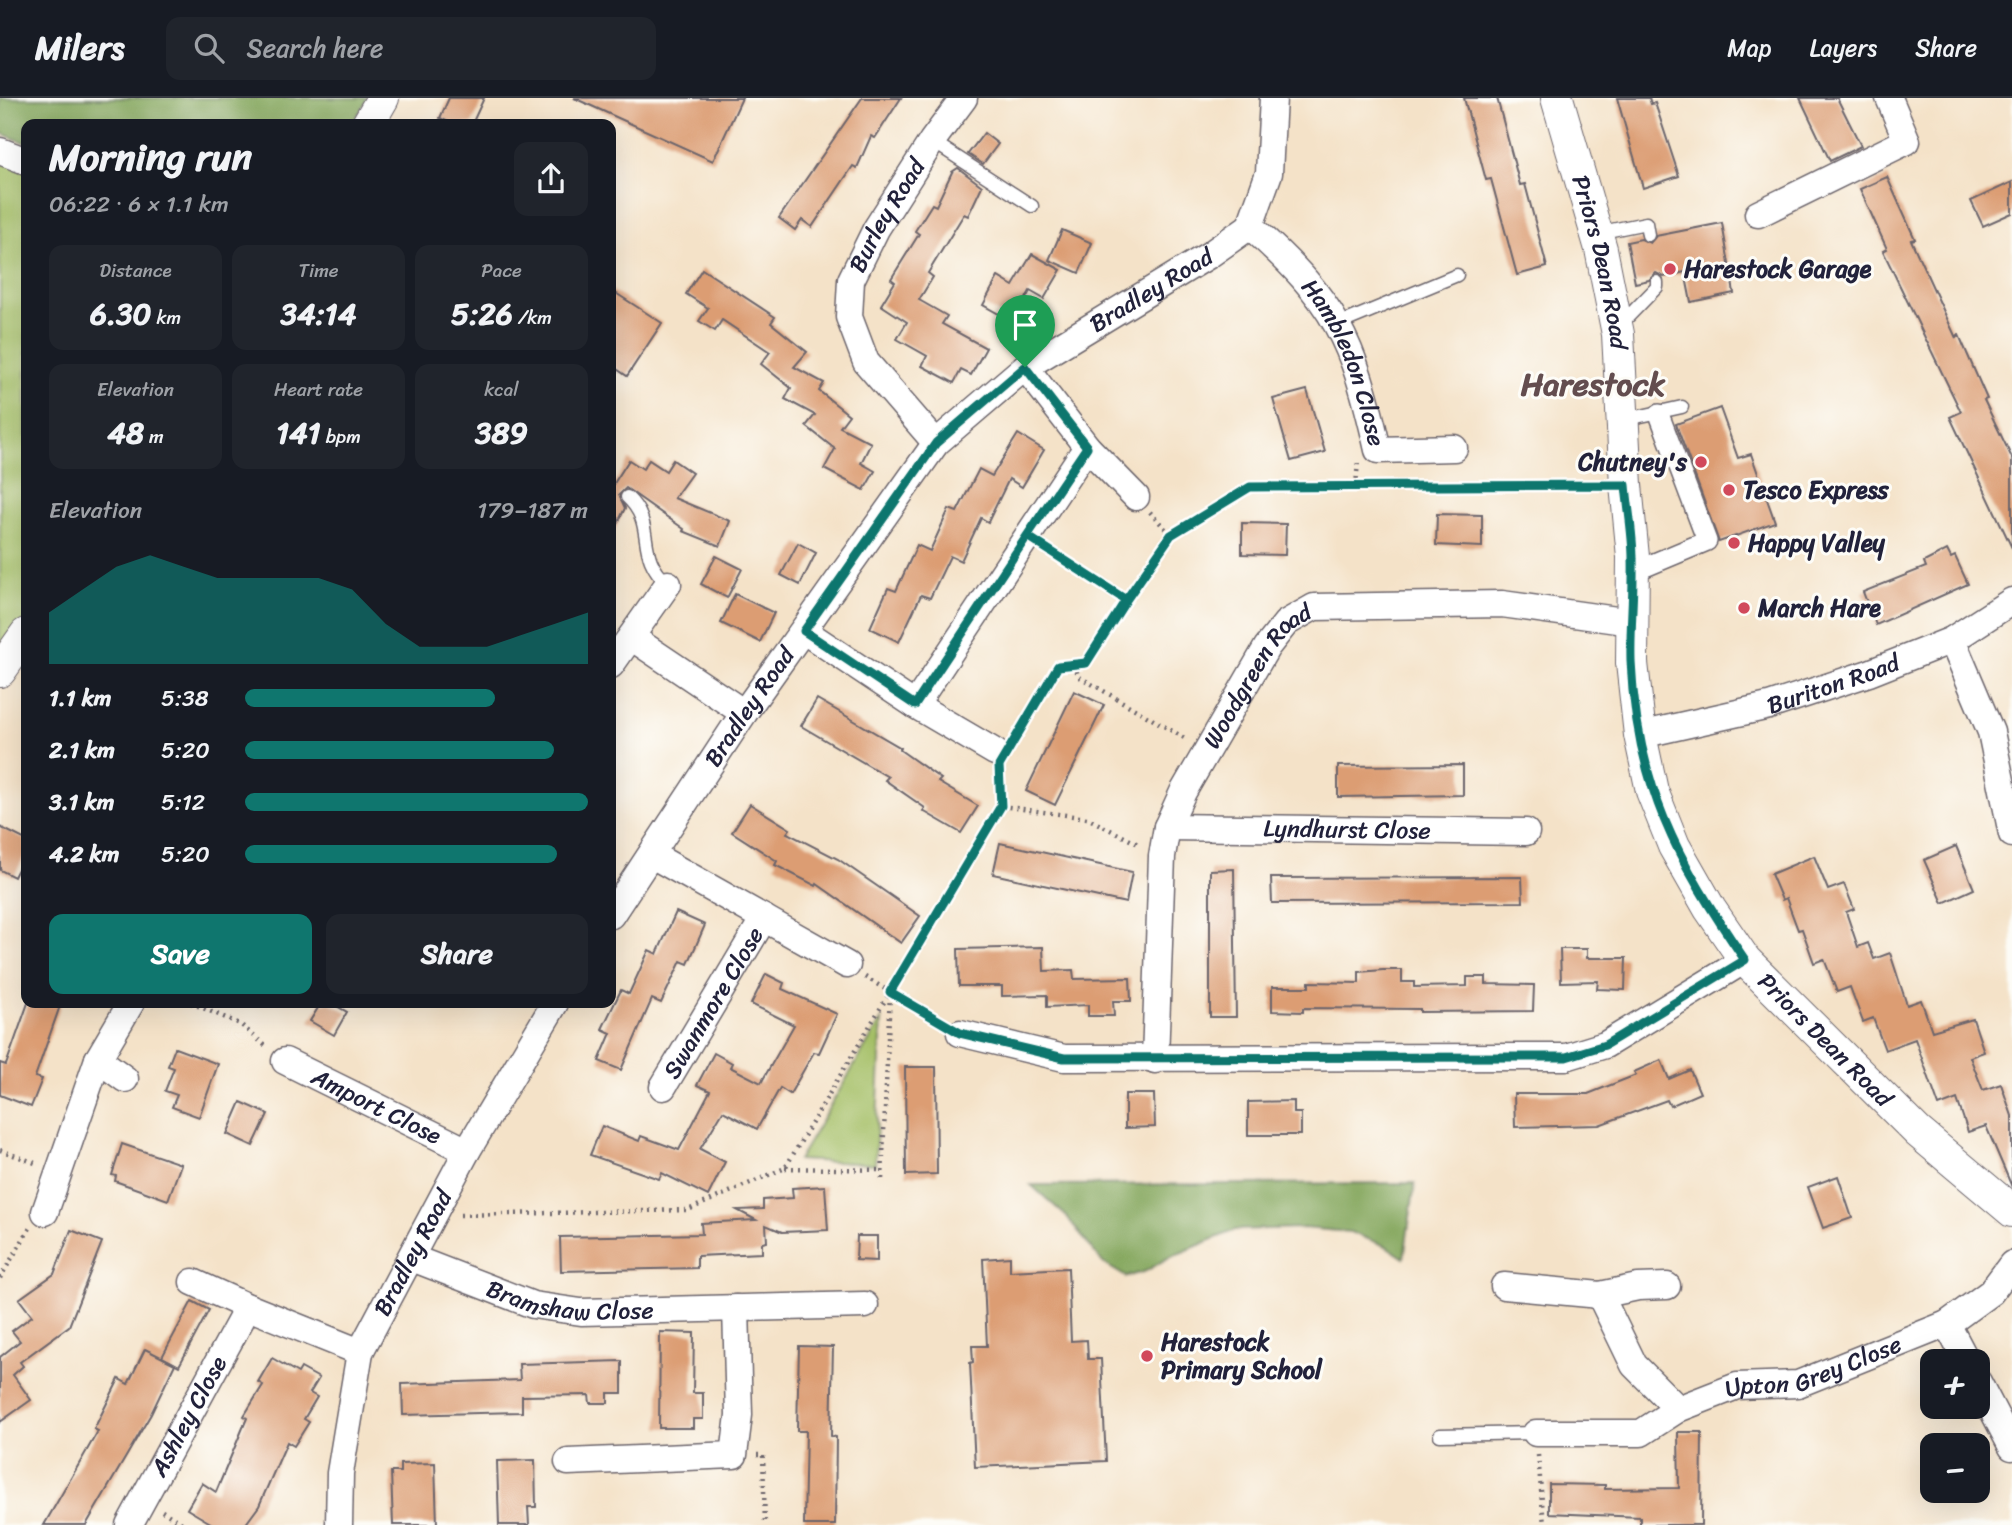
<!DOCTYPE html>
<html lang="en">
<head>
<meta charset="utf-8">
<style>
  body { margin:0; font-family:Sriracha,sans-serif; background:#20242c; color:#f1f3f6; height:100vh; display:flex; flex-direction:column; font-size:26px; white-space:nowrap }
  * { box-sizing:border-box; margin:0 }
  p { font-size:23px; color:#9ea1a6 }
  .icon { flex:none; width:38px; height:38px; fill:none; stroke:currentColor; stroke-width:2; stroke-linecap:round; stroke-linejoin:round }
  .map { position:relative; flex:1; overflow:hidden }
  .drawer { position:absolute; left:21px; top:21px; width:595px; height:889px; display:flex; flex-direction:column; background:#171b24; border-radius:14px; box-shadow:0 7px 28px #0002 }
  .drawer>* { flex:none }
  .controls { position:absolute; left:1920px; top:1251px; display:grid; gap:14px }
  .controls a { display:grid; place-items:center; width:70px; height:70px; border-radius:14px; background:#171b24; box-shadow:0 7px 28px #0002; font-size:35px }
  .pin { position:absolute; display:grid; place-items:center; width:60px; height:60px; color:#fff; margin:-72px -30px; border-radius:50% 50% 50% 0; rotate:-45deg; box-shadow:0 0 7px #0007 }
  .pin .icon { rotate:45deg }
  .round { display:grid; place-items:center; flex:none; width:74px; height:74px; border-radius:14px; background:#20242c }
  .headline { display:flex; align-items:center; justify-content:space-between; height:119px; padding:0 28px }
  h1 { font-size:38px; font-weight:800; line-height:52px }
  .metrics { display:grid; grid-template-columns:repeat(3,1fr); gap:10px; height:119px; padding:7px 28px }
  .metrics div { display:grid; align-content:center; border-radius:14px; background:#20242c; text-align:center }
  .metrics b { font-size:30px; font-weight:800 }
  .metrics small { font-size:19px; font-weight:400 }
  .metrics p { font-size:19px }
  .chart { height:196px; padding:14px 28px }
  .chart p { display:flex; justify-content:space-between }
  .chart svg { width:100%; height:126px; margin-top:7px; fill:#0f766e; opacity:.7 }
  .button { display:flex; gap:14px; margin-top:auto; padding:14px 28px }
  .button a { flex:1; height:80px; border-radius:14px; background:#0f766e; color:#fff; font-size:28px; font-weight:800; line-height:80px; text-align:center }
  .button a+a { background:#20242c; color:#f1f3f6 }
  ul { padding:0 28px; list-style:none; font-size:23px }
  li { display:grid; grid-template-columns:112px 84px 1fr; align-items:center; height:52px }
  li i { height:18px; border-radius:9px; background:#0f766e }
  header { display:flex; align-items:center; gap:42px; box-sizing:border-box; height:98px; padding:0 35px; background:#171b24; border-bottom:2px solid #363941 }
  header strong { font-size:33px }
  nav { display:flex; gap:38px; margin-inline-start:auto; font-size:24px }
  .search { width:490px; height:63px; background:#20242c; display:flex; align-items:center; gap:18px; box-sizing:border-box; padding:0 24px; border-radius:14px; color:#9ea1a6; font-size:26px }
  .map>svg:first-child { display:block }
  .green { fill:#a3be64; stroke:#627050; stroke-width:2 }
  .forest { fill:#82a55a; stroke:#52644a; stroke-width:2 }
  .building { fill:#dc9d73 }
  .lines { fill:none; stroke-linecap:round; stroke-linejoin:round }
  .service-casing { stroke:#6c656c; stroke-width:15 }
  .pedestrian-casing { stroke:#6c656c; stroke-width:22 }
  .minor-casing { stroke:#6c656c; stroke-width:29 }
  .tertiary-casing { stroke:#6c656c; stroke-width:34 }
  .path { stroke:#6c656c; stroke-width:4.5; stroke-dasharray:2 5; stroke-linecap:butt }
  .service { stroke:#fff; stroke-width:12 }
  .pedestrian { stroke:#fff; stroke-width:19 }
  .minor { stroke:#fff; stroke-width:26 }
  .tertiary { stroke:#fff; stroke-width:32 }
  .route-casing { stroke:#fff; stroke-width:14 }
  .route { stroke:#0f766e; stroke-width:9 }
  .poi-dot { fill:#d1495b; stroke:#fdfcf7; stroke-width:2.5 }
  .labels { text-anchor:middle; stroke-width:6; stroke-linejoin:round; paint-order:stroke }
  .street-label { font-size:24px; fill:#22223b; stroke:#fdfcf7 }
  .poi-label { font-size:24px; font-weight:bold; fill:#22223b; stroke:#fdfcf7; text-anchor:start }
  .district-label { font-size:32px; font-weight:bold; fill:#634d4f; stroke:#fdfcf7 }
</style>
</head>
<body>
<header>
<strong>Milers</strong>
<div class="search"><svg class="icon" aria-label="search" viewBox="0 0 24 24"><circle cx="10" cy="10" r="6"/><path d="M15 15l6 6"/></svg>Search here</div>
<nav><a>Map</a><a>Layers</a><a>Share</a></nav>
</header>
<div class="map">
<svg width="2012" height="1427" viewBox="0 0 2012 1427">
  <rect width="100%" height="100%" fill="#fdfcf7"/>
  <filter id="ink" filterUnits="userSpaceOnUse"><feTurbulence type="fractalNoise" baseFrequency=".0143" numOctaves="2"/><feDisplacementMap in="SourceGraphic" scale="14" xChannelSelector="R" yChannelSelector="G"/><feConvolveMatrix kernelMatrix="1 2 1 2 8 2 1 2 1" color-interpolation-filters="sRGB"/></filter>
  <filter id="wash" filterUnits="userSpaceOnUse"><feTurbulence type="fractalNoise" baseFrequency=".00686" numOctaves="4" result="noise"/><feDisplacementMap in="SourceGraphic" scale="28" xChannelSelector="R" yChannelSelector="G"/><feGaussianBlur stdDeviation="1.57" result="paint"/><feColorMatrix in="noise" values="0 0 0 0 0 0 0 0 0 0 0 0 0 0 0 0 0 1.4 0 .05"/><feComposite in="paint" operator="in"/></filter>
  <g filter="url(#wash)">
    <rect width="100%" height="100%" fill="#f4e2c8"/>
    <!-- green -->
    <g class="green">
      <polygon points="0,54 26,64 26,536 0,573"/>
      <polygon points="882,921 875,1066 798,1062"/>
    </g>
    <!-- forest -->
    <g class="forest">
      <polygon points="0,0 368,0 352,26 26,26 26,45 0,35"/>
      <polygon points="1415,1085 1404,1160 1386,1148 1350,1134 1303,1130 1235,1132 1166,1161 1146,1173 1126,1179 1103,1165 1066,1118 1031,1087"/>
    </g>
    <g id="blocks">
      <!-- building -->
      <g class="building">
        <polygon points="449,0 484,0 472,26 453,26 440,20"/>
        <polygon points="574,0 742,0 713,63"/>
        <polygon points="862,0 901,0 875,40 871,38 857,70 853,68 812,129 802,122 795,132 779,120"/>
        <polygon points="1464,0 1497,0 1520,87 1525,86 1547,169 1517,177 1491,81 1486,82"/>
        <polygon points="1617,0 1649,0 1651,6 1655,5 1679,78 1643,90"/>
        <polygon points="1800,0 1837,0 1861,48 1830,63"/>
        <polygon points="984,35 998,46 983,66 968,56"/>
        <polygon points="958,70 982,88 968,118 964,116 928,175 933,179 919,202 947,218 942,226 986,250 971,277 961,272 954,285 922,268 927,258 897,241 907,224 881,207 895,184 891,181 919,136 915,133 932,106 936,108 952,74"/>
        <polygon points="1887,79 1915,141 1911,142 1956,240 1959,237 1987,301 1984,302 2012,360 2012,450 1950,319 1961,314 1883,153 1887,151 1860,91"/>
        <polygon points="2012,84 2012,115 1983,128 1971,103"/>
        <polygon points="1722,125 1734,195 1691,204 1685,174 1664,179 1656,175 1649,182 1635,185 1627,144 1641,141 1650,145 1656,138"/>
        <polygon points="1062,132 1092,145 1079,175 1049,162"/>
        <polygon points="1032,156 1061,172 1044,201 1030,193 1013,224 983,207 998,179 1013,188"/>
        <polygon points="702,171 775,219 771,225 807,254 794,269 824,285 819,293 849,317 840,329 871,345 861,365 875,373 864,392 824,371 835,351 806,328 815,317 785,301 791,290 761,266 770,254 722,222 715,233 699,223 708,210 686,196"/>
        <polygon points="611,192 662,225 627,278 611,267"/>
        <polygon points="1307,292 1325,354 1291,363 1273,301"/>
        <polygon points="1720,310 1738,360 1751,356 1775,424 1719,444 1676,326"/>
        <polygon points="1018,336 1044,352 1022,389 1009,381 988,424 981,420 961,463 950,458 930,500 921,497 899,544 870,530 888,490 896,493 917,447 930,453 949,411 957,414 979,371 992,378"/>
        <polygon points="629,362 643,371 649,362 666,373 673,362 692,375 674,400 730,423 720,448 683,433 684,431 626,390 619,397 625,410 611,440 611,390"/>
        <polygon points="1437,416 1482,417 1482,449 1436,447"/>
        <polygon points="1242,425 1286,426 1285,457 1242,456"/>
        <polygon points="798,445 816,455 800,487 781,477"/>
        <polygon points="1947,452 1951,460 1955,458 1968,486 1876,527 1863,494 1926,469 1924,464"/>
        <polygon points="716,458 742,471 727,500 701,486"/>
        <polygon points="735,496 774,515 760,544 721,525"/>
        <polygon points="1074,593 1104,607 1055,707 1026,693"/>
        <polygon points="817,601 901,650 900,652 941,681 938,684 978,708 961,735 923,713 925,710 885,682 888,679 801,628"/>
        <polygon points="1463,667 1463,697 1338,699 1338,668"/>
        <polygon points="750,706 790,731 787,735 838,761 920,818 901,845 817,786 816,788 775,767 777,763 732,734"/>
        <polygon points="0,729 26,742 26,755 14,779 0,772"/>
        <polygon points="1000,745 1132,774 1126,805 993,776"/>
        <polygon points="1956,748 1974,791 1943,805 1924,762"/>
        <polygon points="1814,758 1828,792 1844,786 1854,811 1846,814 1858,849 1868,845 1874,861 1890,855 1907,907 1921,902 1932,933 1973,921 1984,954 1970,959 1983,992 2001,986 2012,1018 2012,1089 1986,1028 1968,1034 1957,1001 1939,1008 1915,941 1885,952 1873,920 1863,924 1850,889 1837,894 1824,861 1814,865 1802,831 1798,832 1786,800 1782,802 1771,776"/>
        <polygon points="1234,771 1236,919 1210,919 1210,772"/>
        <polygon points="1522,779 1523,804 1272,805 1271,780"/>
        <polygon points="676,814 705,827 688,866 681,863 661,905 652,901 621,972 599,963 611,935 602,931 621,892 629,896 649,852 657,856"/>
        <polygon points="1043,849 1044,873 1073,872 1074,881 1130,880 1131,903 1113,903 1114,918 1088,918 1088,907 1047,909 1047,897 1002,898 1002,888 959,888 958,851"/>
        <polygon points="1560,851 1587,851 1587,860 1626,860 1625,892 1597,891 1598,883 1561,884"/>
        <polygon points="1383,872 1402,872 1402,884 1414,884 1414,889 1467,888 1467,879 1486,879 1486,886 1534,887 1533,913 1420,914 1420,911 1303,910 1303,914 1272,913 1272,889 1309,889 1309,884 1359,885 1359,874"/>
        <polygon points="766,876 784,885 782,891 837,916 819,955 814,954 790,996 780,990 757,1031 723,1013 700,1051 725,1064 708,1098 662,1075 659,1081 590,1057 602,1028 639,1043 641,1038 679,1052 710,993 697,987 714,955 732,965 730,969 761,985 794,927 751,906"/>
        <polygon points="28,905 61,905 35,979 42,981 31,1009 0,997 0,965 6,967"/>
        <polygon points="321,905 331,905 347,914 334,937 310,923"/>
        <polygon points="175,950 218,966 199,1019 172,1009 177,997 165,993 174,970 168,968"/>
        <polygon points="1661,962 1669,981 1690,972 1700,995 1670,1008 1667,1002 1599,1027 1515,1029 1514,996 1588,996 1636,977 1634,974"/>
        <polygon points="905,969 936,969 937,1076 906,1077"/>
        <polygon points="1125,996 1154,996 1155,1029 1125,1030"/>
        <polygon points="1294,1003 1294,1015 1301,1015 1301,1037 1248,1037 1248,1004"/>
        <polygon points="241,1004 268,1016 253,1048 227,1036"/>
        <polygon points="122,1046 181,1066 168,1102 115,1083 116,1078 112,1077"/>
        <polygon points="1838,1078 1852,1120 1823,1130 1808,1089"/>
        <polygon points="825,1088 828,1132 782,1134 766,1127 767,1144 762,1145 762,1155 697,1158 697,1170 561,1173 560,1139 702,1136 701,1125 756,1122 737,1112 763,1111 763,1102 793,1100 792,1090"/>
        <polygon points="71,1132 102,1144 69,1228 20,1264 23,1268 13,1277 31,1302 0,1324 0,1259 20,1243 12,1233 32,1218 19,1201 54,1176"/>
        <polygon points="857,1138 877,1138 877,1163 856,1162"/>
        <polygon points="1010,1159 1010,1173 1068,1170 1071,1243 1087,1242 1088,1261 1101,1261 1106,1363 975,1369 970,1265 973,1264 972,1248 987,1248 983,1161"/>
        <polygon points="192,1203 209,1212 179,1268 162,1259"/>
        <polygon points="660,1234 694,1235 693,1295 703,1295 703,1321 693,1321 693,1330 659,1330"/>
        <polygon points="799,1248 833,1249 831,1338 836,1339 835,1427 804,1427 806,1333 797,1333"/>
        <polygon points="145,1251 175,1266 151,1316 86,1427 44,1427 98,1333 94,1331 119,1281 128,1286"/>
        <polygon points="272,1260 298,1275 301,1270 319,1280 310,1295 317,1299 304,1321 309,1324 294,1348 287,1344 259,1408 245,1427 214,1427 187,1411 202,1385 216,1394 247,1320 244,1318 263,1287 258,1284"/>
        <polygon points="622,1263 622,1295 608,1295 608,1305 590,1305 589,1297 522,1298 522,1314 403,1317 402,1286 520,1282 519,1266"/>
        <polygon points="1678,1334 1702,1334 1701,1427 1640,1427 1640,1419 1549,1415 1549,1386 1605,1387 1605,1391 1679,1390"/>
        <polygon points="535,1362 536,1409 528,1409 529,1427 499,1427 497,1363"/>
        <polygon points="435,1365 437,1427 393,1427 391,1374 400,1374 400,1366"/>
      </g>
    </g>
  </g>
  <g filter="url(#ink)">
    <use href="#blocks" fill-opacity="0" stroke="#6c656c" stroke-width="2"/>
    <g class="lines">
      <defs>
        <g id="service">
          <polyline points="932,43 1032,108"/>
          <polyline points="1597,135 1646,125 1648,137"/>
          <polyline points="1339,226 1457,177"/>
          <polyline points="1619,228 1657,189 1657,184"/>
          <polyline points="1623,322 1682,309"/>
          <path d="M627 399C658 428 633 455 668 486"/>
          <polyline points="1440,1337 1536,1335"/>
        </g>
        <polyline id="pedestrian" points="1633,474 1707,443 1659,316"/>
        <g id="minor">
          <polyline points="0,53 26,63"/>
          <polyline points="1758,116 1907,43 1889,0"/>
          <path id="s1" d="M1250 128C1336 204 1353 241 1378 352L1454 350"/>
          <polyline points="1025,269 1087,349 1136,399"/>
          <path id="s2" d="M936 345 866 264 849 219 851 182 876 131 932 43 964 0"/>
          <polyline points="804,533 915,607 995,654"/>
          <polyline points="631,539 744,615"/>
          <polyline points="1952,542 1991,634 2012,736"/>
          <polyline points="611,567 668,486"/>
          <polyline points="915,607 1087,349"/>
          <path id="s3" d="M1640 637 1769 608 1869 575 1952 542 2012 503"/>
          <path id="s4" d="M1167 729 1526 734"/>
          <polyline points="652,757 847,867"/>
          <path id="s5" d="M611 817 744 615 936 345 1025 269 1209 157 1250 128 1269 75 1273 0"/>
          <polyline points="960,935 1064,960 1566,959 1605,947 1745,862"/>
          <polyline points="98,961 125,981"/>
          <path id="s6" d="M1155 962 1162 758 1167 729 1183 694 1267 549 1286 525 1314 509 1502 506 1631 524"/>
          <path id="s7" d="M285 963 467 1053"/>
          <path id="s8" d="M663 989 764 820"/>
          <polyline points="45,1114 98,961 131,905"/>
          <path id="s9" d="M412 1160 533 1207 581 1214 865 1207"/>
          <polyline points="193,1184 248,1209 360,1254"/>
          <polyline points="1504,1188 1600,1197 1634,1267 1678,1311"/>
          <polyline points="1600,1197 1638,1189 1667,1188"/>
          <polyline points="1947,1226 1967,1264"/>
          <polyline points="1978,1284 2012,1349"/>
          <path id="s10" d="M1536 1335H1641L1678 1311 1737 1288 1798 1286 1947 1226 1991 1194 2012 1166"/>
          <polyline points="568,1364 734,1357 739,1317 736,1210"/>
          <path id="s11" d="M129 1427 248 1209"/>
          <path id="s12" d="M339 1427 340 1375 360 1254 467 1053 555 905"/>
        </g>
        <g id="tertiary">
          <path id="s13" d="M1557 0 1601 151 1618 236 1626 387 1633 459 1632 565 1640 637 1652 693 1674 748 1710 811 1745 862 1918 1034 2012 1113"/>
          <polyline points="368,26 383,0"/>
          <polyline points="0,573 26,536"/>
        </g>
      </defs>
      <!-- service casing -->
      <use href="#service" class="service-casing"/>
      <!-- pedestrian casing -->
      <use href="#pedestrian" class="pedestrian-casing"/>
      <!-- minor casing -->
      <use href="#minor" class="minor-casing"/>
      <!-- tertiary casing -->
      <use href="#tertiary" class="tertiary-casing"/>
      <!-- path -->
      <g class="path">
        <polyline points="1356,388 1358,363"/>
        <polyline points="1150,414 1171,437"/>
        <polyline points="1045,449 1127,502"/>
        <polyline points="1075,566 1078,578 1186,641"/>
        <polyline points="1013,644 1058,568 1086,565 1171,437 1250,389 1600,387"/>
        <polyline points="999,676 1001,708"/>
        <polyline points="865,879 942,925"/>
        <polyline points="191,905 240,926 268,950"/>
        <polyline points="0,1052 38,1066"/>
        <polyline points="785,1070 882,1072"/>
        <polyline points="882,1081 890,894"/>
        <polyline points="460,1117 688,1112 785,1070 1001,708 1087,720 1140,747"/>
        <polyline points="0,1180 30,1130"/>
        <polyline points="757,1357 763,1357 765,1427"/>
        <polyline points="1538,1357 1544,1427"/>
        <polyline points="162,1413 185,1427"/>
      </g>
      <!-- service -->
      <use href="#service" class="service"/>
      <!-- pedestrian -->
      <use href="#pedestrian" class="pedestrian"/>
      <!-- minor -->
      <use href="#minor" class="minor"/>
      <!-- tertiary -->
      <use href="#tertiary" class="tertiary"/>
    </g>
  </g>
  <g class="lines" filter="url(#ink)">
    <defs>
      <path id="route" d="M1025 269 1087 349 1027 438 1126 502 1086 565 1058 568 999 668 1001 708 890 894 960 935 1064 960 1566 959 1605 947 1745 862C1677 763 1636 686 1631 563 1630 529 1634 495 1633 461 1633 437 1628 411 1626 387L1250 389 1171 437 1126 502 1027 438 915 607 804 533 936 345 1025 269"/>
    </defs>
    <!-- route casing -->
    <use href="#route" class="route-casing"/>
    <!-- route -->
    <use href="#route" class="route"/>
  </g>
  <!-- markers -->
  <g class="poi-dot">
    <circle cx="1670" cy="171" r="7"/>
    <circle cx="1701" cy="364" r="7"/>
    <circle cx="1729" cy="392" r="7"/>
    <circle cx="1734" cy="445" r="7"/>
    <circle cx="1744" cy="510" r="7"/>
    <circle cx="1147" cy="1258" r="7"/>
  </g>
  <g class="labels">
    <!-- street labels -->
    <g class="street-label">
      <text dy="8" stroke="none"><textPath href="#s2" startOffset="266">Burley Road</textPath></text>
      <text dy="8" stroke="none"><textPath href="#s13" startOffset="170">Priors Dean Road</textPath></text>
      <text dy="8" stroke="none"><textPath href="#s5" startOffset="838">Bradley Road</textPath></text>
      <text dy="8" stroke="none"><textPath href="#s1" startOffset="170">Hambledon Close</textPath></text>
      <text dy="8" stroke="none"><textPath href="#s6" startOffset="411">Woodgreen Road</textPath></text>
      <text dy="8" stroke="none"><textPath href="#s3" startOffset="200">Buriton Road</textPath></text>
      <text dy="8" stroke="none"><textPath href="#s5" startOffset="250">Bradley Road</textPath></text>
      <text dy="8" stroke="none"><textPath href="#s4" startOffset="180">Lyndhurst Close</textPath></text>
      <text dy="8" stroke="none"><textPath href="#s8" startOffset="98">Swanmore Close</textPath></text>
      <text dy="8" stroke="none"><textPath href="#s13" startOffset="1010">Priors Dean Road</textPath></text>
      <text dy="8" stroke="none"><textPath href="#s7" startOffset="102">Amport Close</textPath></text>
      <text dy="8" stroke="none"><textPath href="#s12" startOffset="287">Bradley Road</textPath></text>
      <text dy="8" stroke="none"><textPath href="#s9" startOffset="166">Bramshaw Close</textPath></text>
      <text dy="8" stroke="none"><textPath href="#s10" startOffset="292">Upton Grey Close</textPath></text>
      <text dy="8" stroke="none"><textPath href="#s11" startOffset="124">Ashley Close</textPath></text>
    </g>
    <!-- poi labels -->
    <g class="poi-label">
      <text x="1684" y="179">Harestock Garage</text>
      <text x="1687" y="372" text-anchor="end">Chutney's</text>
      <text x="1743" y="400">Tesco Express</text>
      <text x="1748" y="453">Happy Valley</text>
      <text x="1758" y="518">March Hare</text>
      <text x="1161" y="1252">Harestock<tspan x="1161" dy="28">Primary School</tspan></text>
    </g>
    <!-- district labels -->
    <g class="district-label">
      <text x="1593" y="297">Harestock</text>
    </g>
  </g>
</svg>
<div class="controls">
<a>+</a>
<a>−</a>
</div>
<div class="pin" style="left:1025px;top:269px;background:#1e9e55"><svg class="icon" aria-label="arrive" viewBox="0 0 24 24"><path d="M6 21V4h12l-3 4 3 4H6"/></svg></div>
<section class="drawer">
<div class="headline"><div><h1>Morning run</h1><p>06:22 · 6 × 1.1 km</p></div><a class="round"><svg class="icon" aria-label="share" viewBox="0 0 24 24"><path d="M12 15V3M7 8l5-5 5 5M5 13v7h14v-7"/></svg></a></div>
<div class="metrics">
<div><p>Distance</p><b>6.30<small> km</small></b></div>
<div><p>Time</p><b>34:14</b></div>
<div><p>Pace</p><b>5:26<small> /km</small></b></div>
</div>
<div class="metrics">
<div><p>Elevation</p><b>48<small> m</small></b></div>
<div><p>Heart rate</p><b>141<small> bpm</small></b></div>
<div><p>kcal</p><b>389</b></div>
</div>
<div class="chart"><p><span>Elevation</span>179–187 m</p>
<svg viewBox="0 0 160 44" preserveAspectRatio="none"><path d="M0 44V26L10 18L20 10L30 6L40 10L50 14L60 14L70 14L80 14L90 18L100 30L110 38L120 38L130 38L140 34L150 30L160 26V44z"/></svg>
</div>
<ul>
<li><b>1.1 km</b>5:38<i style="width:73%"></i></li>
<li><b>2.1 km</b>5:20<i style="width:90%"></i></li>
<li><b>3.1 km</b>5:12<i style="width:100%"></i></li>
<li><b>4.2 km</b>5:20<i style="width:91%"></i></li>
</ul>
<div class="button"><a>Save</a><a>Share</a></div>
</section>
</div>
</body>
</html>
